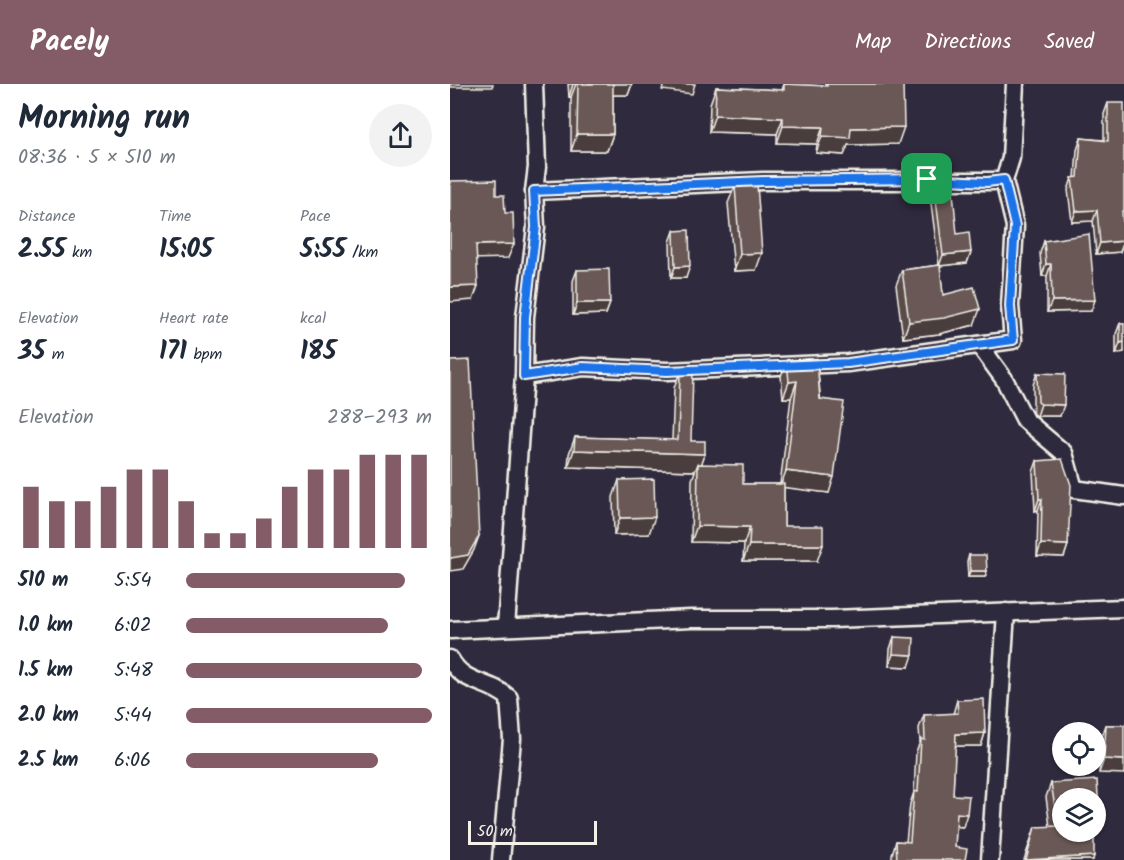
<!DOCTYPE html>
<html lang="en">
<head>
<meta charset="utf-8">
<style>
  body { margin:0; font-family:Kalam,sans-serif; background:#f2f2f3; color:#1f2937; height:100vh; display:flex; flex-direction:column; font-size:22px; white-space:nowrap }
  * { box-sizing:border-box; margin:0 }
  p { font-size:20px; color:#747a83 }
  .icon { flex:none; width:33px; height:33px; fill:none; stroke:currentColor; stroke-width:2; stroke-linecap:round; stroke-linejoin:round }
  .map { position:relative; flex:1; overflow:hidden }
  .sheet { display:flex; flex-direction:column; background:#fff; width:450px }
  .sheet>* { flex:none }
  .tools { position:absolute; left:602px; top:638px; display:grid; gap:12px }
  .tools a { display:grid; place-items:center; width:54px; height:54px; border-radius:50%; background:#fff; box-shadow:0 2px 4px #0004; font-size:30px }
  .scale { position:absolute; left:18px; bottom:15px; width:129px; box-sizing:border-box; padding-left:6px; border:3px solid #f4f1e8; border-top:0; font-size:16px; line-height:21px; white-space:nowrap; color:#f4f1e8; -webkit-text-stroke:4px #2f2a3d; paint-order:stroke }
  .pin { position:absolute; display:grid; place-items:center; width:51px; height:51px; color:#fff; margin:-26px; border-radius:12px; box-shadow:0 3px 9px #0006 }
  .round { display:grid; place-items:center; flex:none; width:63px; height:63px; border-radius:32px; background:#f2f2f3 }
  .summary { display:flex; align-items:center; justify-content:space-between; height:102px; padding:0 18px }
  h1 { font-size:33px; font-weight:600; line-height:45px }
  .figures { display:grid; grid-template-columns:repeat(3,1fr); gap:9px; height:102px; padding:6px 18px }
  .figures div { display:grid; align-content:center }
  .figures b { font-size:26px; font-weight:600 }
  .figures small { font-size:16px; font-weight:400 }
  .figures p { font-size:16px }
  .chart { height:168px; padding:12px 18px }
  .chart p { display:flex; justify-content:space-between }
  .chart svg { width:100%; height:108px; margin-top:6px; stroke:#845c67; stroke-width:6 }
  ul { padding:0 18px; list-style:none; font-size:20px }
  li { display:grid; grid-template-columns:96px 72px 1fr; align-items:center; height:45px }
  li i { height:15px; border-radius:8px; background:#845c67 }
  header { display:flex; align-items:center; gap:36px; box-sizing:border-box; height:84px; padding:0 30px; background:#845c67; color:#fff }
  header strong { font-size:28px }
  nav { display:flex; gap:33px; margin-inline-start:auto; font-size:21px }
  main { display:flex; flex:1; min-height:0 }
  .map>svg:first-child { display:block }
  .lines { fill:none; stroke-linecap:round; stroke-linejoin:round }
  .minor-casing { stroke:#f4f1e8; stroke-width:21 }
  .minor { stroke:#2f2a3d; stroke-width:16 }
  .wall { fill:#5a4c4b; stroke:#f4f1e8; stroke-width:1.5 }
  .shaded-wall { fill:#4a3e3d; stroke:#f4f1e8; stroke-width:1.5 }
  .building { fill:#695857; stroke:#f4f1e8; stroke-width:1.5 }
  .route-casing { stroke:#fff; stroke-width:12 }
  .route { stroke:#1a73e8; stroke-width:8 }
</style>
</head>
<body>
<header>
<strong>Pacely</strong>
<nav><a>Map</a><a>Directions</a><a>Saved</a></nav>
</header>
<main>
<section class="sheet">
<div class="summary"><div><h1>Morning run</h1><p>08:36 · 5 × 510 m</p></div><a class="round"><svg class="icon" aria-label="share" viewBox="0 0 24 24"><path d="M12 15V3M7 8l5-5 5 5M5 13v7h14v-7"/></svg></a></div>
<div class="figures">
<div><p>Distance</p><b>2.55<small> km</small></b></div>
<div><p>Time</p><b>15:05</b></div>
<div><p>Pace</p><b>5:55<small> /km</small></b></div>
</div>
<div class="figures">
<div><p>Elevation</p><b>35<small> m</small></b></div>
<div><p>Heart rate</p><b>171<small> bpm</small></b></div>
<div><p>kcal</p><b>185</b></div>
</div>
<div class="chart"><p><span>Elevation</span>288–293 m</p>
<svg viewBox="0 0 160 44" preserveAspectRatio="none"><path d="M5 44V19M15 44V25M25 44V25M35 44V19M45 44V12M55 44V12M65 44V25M75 44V38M85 44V38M95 44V32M105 44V19M115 44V12M125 44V12M135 44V6M145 44V6M155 44V6"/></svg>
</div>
<ul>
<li><b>510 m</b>5:54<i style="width:89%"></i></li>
<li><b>1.0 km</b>6:02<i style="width:82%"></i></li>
<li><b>1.5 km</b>5:48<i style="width:96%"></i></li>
<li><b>2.0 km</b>5:44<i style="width:100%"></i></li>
<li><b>2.5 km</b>6:06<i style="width:78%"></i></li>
</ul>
</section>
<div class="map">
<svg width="674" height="776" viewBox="0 0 674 776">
  <rect width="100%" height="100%" fill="#2f2a3d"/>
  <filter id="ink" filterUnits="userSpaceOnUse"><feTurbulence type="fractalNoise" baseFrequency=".0167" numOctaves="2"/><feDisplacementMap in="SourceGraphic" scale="12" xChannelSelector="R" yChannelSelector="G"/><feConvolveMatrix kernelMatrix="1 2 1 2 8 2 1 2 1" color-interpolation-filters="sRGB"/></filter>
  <g filter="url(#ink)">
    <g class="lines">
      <defs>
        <g id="minor">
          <polyline points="84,0 87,83 84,107 313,97 554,97 561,74 565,0"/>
          <polyline points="84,107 86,143 75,233 74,292 133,283 217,287 398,279 563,256 560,222 565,142 554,97"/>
          <polyline points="530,262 554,295 575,336 614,369 624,405 674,412"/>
          <polyline points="56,543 74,292"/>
          <polyline points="0,546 241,535 382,535 674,524"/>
          <path d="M0 575C15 602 38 595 59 614L62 655 51 776"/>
          <polyline points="540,776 556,528"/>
        </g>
      </defs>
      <!-- minor casing -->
      <use href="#minor" class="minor-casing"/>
      <!-- minor -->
      <use href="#minor" class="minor"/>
    </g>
    <!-- wall -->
    <g class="wall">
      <polygon points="118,0 182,0 178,11 163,11 163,50 157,67 121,67 121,13 119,13"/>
      <polygon points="334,0 374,2 375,0 453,0 448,60 398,61 394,71 366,69 367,60 327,59 327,50 259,48 260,20 266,3 332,6"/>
      <polygon points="658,19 672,133 670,168 646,170 643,137 622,138 618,106 622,94 625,94 627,66 631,54 654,56 654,30"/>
      <polygon points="484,100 507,150 521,168 517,179 490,182 493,211 524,241 489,250 453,254 446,201 452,186 489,181 480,112"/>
      <polygon points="285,102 306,186 284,187 278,119"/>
      <polygon points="224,147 236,194 221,194 220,158"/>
      <polygon points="594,157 641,227 597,228 597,192 592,192 590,169"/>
      <polygon points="127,186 160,219 156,230 123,231 123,197"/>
      <polygon points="670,239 674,268 666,270 666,250"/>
      <polygon points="367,275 379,409 334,403 334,442 367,477 293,477 294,459 241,458 242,396 245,387 118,383 119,370 125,353 222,356 224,304 230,288 241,357 255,370 251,380 293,400 330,400 341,314 333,314 331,292 337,276"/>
      <polygon points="587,289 610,332 587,332 583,329 583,301"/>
      <polygon points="587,377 618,461 614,473 587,472 588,426 585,427 583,388"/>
      <polygon points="169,396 199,450 164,451 163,413"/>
      <polygon points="519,471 537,487 535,493 518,493 517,477"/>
      <polygon points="444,553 459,583 439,582 440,565"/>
      <polygon points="507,616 535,649 531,662 505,662 503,711 513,743 506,742 505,763 515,776 442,776 442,770 446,757 456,758 460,720 464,708 466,668 470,658 469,644 474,631 503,630"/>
      <polygon points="656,641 674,641 649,689 651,655"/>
      <polygon points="601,699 645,714 643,776 574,776 585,743 600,743 596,713"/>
    </g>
    <!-- shaded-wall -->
    <g class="shaded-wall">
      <polygon points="0,0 43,0 42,3 0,3"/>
      <polygon points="123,0 126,0 121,13 119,13"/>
      <polygon points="161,0 182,0 178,11 157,11"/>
      <polygon points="214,0 245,0 242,10 212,6"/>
      <polygon points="265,31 333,34 327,50 259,48"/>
      <polygon points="333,42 373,43 367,60 327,59"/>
      <polygon points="454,43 448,60 398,61 394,71 366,69 372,52 401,44"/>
      <polygon points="127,50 163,50 157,67 121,67"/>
      <polygon points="647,126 643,137 622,138 626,127"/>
      <polygon points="674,157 670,168 646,170 650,159"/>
      <polygon points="64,160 58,174 20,175 26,161"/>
      <polygon points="521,168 517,179 489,182 493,171"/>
      <polygon points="312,169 306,186 284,187 290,170"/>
      <polygon points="596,180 601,180 597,192 592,192"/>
      <polygon points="240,182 236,194 221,194 225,183"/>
      <polygon points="28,202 23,216 0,218 0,203"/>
      <polygon points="645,216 641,227 597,228 602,217"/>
      <polygon points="127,219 160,219 156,230 123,231"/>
      <polygon points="530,225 524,241 489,250 453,254 459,238"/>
      <polygon points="674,258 674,268 666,270 670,259"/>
      <polygon points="347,297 341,314 333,314 339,298"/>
      <polygon points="591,320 614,321 610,332 587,332"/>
      <polygon points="124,366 255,370 249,387 248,380 245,387 118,383"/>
      <polygon points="336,387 384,393 379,409 330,403"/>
      <polygon points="589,415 592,415 588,426 585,427"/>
      <polygon points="205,433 199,450 164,451 170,434"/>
      <polygon points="247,442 300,443 294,459 241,458"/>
      <polygon points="29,452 24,466 13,485 0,487 0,476 1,474"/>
      <polygon points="591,460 618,461 614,473 587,472"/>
      <polygon points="299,461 373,461 367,477 293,477"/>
      <polygon points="520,487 537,487 535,493 518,493"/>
      <polygon points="443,570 463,571 459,583 439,582"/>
      <polygon points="535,649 531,662 501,662 506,650"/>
      <polygon points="654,675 674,676 674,690 649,689"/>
      <polygon points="645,728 649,728 645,738"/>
      <polygon points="507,729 517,730 513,743 503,742"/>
      <polygon points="644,772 643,776 576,776"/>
    </g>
    <!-- building -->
    <g class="building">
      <polygon points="128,0 163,0 163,50 127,50"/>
      <polygon points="334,0 377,2 377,0 453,0 454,43 401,44 400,54 372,52 373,43 333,42 333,34 265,31 266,3 334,6"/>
      <polygon points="658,19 674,19 674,127 672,127 674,157 650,159 647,126 626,127 622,94 628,93 631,54 658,57"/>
      <polygon points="46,96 46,111 54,111 55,129 63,129 64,160 26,161 28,202 0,203 0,97"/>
      <polygon points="502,98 507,150 519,148 521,168 493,171 484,100"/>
      <polygon points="307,100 312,169 290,170 285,102"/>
      <polygon points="239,146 240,182 225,183 224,147"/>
      <polygon points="639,150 645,216 602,217 601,180 596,180 594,157"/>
      <polygon points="490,181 493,211 524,203 530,225 494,234 459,238 452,186"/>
      <polygon points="159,185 160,219 127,219 127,186"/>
      <polygon points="670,239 674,239 674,258 670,259"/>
      <polygon points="367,275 370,315 394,318 384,393 336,387 347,297 339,298 337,276"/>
      <polygon points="20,276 29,452 18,471 1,474 0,473 0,277"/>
      <polygon points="230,288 243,288 241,357 255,357 255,370 124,366 125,353 228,356"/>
      <polygon points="587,289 615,290 614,321 591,320 588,318"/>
      <polygon points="612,375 621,401 618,461 591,460 592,415 589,415 587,377"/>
      <polygon points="248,380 293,381 293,400 334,400 334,442 373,442 373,461 299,461 300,443 247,442"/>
      <polygon points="204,395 205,433 170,434 169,396"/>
      <polygon points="519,471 536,471 537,487 520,487"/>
      <polygon points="444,553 464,554 463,571 443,570"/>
      <polygon points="534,615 535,649 506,650 503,711 519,712 517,730 507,729 505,763 517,765 515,776 447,776 446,757 460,758 464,707 468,708 471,655 475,656 474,631 508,629 507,616"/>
      <polygon points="656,641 674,641 674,676 654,675"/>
      <polygon points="647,696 649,728 645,728 645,714 612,714 612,747 644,747 644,772 576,776 585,743 608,742 601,699"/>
    </g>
  </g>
  <g class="lines" filter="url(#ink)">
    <defs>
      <polygon id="route" points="477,95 537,98 554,96 565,142 560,222 563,256 398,279 217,287 133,283 74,292 75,233 86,143 84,107 313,97"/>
    </defs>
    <!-- route casing -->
    <use href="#route" class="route-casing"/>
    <!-- route -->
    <use href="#route" class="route"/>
  </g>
</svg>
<div class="tools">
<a><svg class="icon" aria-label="locate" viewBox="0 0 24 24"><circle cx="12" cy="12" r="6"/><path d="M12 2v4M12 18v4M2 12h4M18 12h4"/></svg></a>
<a><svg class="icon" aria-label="layers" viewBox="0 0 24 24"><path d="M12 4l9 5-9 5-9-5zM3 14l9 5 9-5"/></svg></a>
</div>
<div class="scale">50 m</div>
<div class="pin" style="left:477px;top:95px;background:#1e9e55"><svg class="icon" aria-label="arrive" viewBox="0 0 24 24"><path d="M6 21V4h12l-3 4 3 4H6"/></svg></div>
</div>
</main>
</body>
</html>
